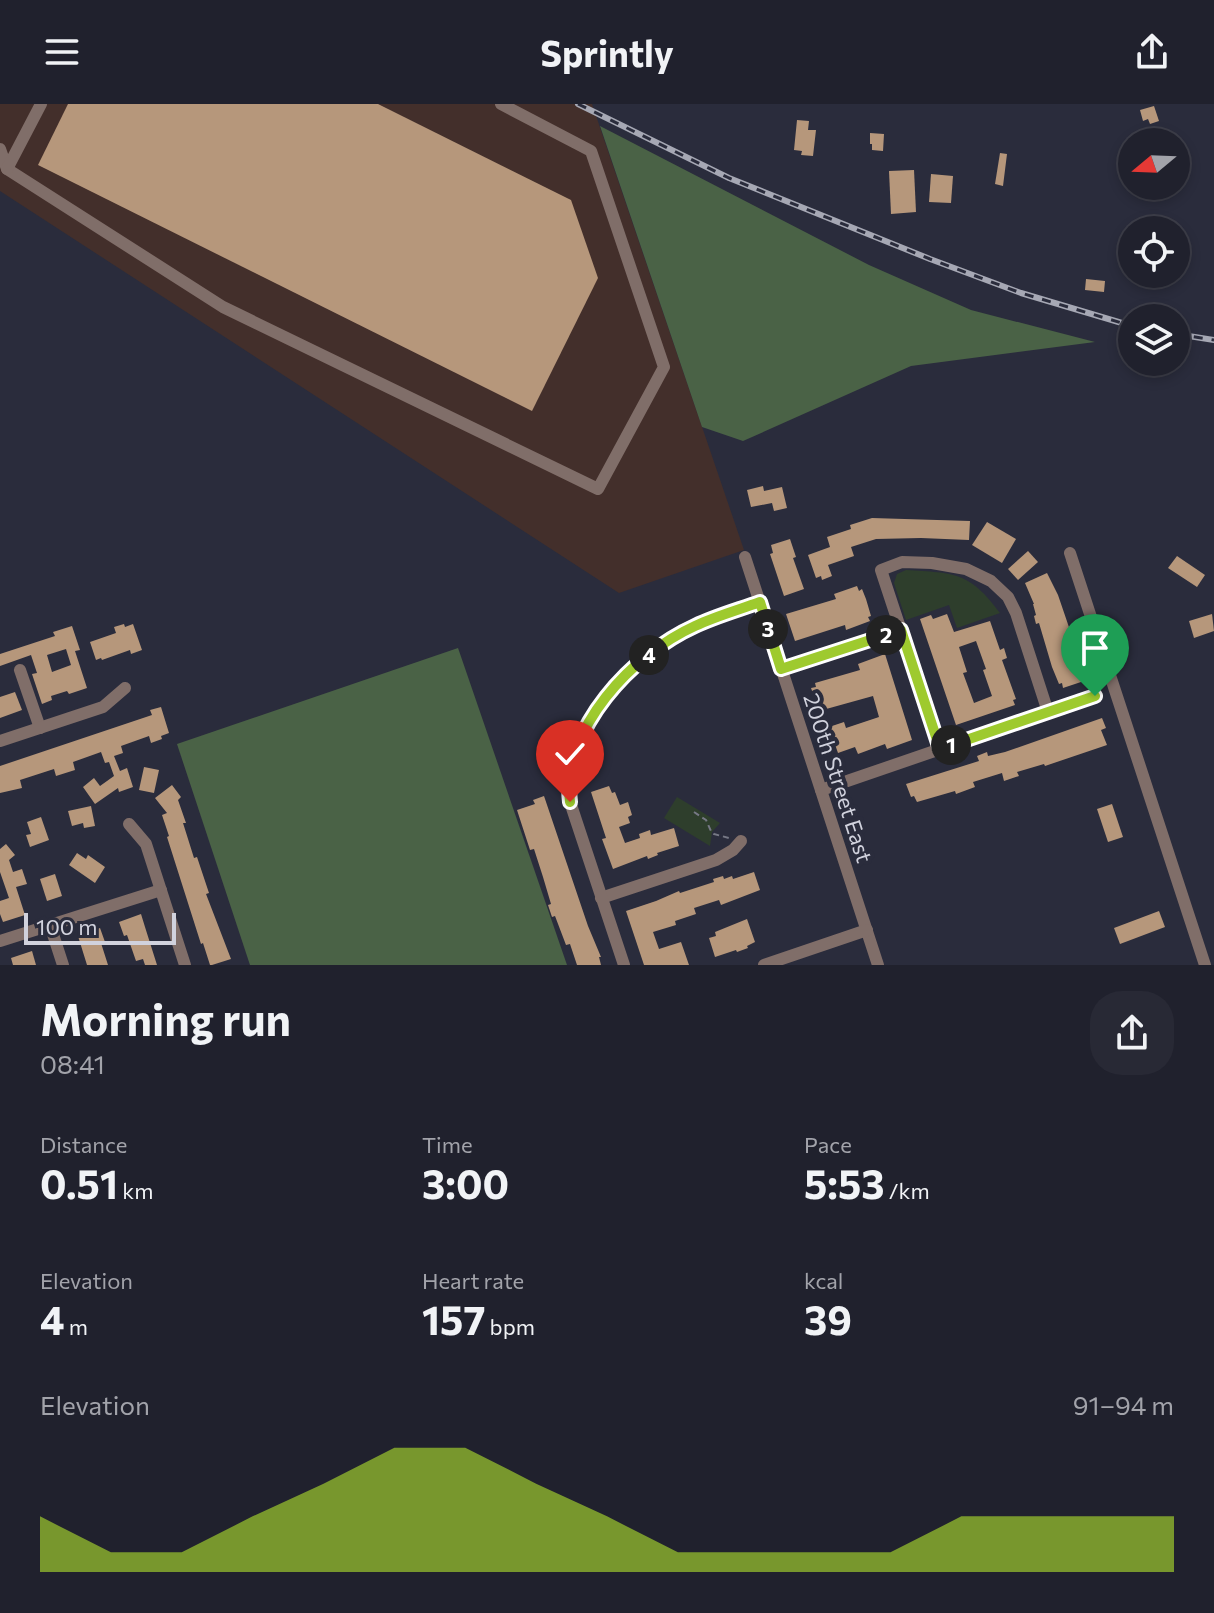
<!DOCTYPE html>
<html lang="en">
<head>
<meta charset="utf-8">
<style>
  body { margin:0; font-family:Commissioner,sans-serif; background:#282935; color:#f1f3f6; height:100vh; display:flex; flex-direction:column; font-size:30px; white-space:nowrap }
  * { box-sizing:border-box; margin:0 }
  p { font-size:26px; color:#a2a3aa }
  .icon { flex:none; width:44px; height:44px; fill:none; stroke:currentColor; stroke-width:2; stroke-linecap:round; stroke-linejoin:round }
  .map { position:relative; height:861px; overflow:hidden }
  .details { display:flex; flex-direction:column; background:#20212d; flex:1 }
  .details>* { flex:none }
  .needle { width:52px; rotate:251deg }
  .buttons { position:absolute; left:1118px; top:24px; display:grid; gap:16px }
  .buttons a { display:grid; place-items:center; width:72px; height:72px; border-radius:50%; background:#20212d; box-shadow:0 4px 12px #0003,0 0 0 2px #3d3e49; font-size:40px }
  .scale { position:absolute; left:24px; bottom:20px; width:152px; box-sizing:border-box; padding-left:8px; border:4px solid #d1d2dd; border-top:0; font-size:22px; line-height:28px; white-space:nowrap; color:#d1d2dd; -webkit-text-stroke:6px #2a2c3c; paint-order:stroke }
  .pin { position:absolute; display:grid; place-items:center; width:68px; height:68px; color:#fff; margin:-82px -34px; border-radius:50% 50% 50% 0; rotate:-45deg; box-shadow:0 0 8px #0007 }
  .pin .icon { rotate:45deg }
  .km { position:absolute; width:40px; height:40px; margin:-20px; border-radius:50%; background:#222; color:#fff; font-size:22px; line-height:40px; text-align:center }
  .round { display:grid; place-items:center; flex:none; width:84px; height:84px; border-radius:32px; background:#282935 }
  .summary { display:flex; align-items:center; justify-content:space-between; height:136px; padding:0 40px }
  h1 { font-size:44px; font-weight:700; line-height:60px }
  .figures { display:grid; grid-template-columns:repeat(3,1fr); gap:12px; height:136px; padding:8px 40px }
  .figures div { display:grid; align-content:center }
  .figures b { font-size:40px; font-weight:700 }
  .figures small { font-size:22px; font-weight:400 }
  .figures p { font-size:22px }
  .chart { height:224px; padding:16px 40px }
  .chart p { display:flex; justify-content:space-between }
  .chart svg { width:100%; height:144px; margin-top:8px; fill:#9eca2e; opacity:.7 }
  header { display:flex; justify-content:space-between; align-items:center; height:104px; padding:0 40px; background:#20212d; font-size:36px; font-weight:700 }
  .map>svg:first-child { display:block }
  .industrial { fill:#432f2b }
  .green { fill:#2e3e2c }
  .forest { fill:#4a6246 }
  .building { fill:#b6977b; fill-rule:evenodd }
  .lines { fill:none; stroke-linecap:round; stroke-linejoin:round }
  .path { stroke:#767885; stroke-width:2; stroke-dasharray:6 4; stroke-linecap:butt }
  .minor { stroke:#806e69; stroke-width:12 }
  .rail-casing { stroke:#a6a8b4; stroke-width:6 }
  .rail { stroke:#2a2c3c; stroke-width:3; stroke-dasharray:9; stroke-linecap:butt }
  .route-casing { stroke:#fff; stroke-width:16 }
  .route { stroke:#9eca2e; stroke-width:10 }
  .labels { text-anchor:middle; stroke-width:8; stroke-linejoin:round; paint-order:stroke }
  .street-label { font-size:22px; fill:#d1d2dd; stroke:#2a2c3c }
</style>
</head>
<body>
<header><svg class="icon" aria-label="menu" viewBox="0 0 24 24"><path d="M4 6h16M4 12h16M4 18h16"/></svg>Sprintly<svg class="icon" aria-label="share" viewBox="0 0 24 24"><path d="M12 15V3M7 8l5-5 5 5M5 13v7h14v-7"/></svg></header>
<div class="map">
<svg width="1214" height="861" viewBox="0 0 1214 861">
  <rect width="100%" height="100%" fill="#2a2c3c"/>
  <!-- industrial -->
  <polygon class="industrial" points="0,0 592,0 744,446 619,489 0,87"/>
  <!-- green -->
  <g class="green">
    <path d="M906 466C955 469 970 468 1000 509L957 524 949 501 906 516 894 479 897 470Z"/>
    <polygon points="677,693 720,719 712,728 710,742 664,714"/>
  </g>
  <!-- forest -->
  <g class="forest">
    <polygon points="600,22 869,161 971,206 1095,238 911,262 743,337 702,323"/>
    <polygon points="458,544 567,861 250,861 177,640"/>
  </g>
  <!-- building -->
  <g class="building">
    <polygon points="68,0 378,0 571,96 598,174 532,307 38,61"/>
    <polygon points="1154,2 1159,17 1150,20 1148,15 1143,17 1140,6"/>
    <polygon points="797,16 809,17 808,26 816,26 813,52 801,51 802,47 794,46"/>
    <polygon points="870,29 884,30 883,47 872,46 872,40 870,40"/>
    <polygon points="1000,49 1007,50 1003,82 995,80"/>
    <polygon points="914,66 916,108 891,110 889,67"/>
    <polygon points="931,70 953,72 951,99 929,98"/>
    <polygon points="1086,175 1105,177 1104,188 1085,186"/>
    <polygon points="763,382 764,387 782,383 787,404 774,407 772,399 751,403 747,386"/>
    <polygon points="872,414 970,417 969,436 921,434 876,435 851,443 854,452 828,461 832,472 822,476 821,472 816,474 808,451 830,443 827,433 851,425 850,421"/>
    <polygon points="987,418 1016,435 1002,459 972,441"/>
    <polygon points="790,435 796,453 793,454 804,485 784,492 770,450 773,449 771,441"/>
    <polygon points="1028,447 1038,458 1018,476 1008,465"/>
    <polygon points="1177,452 1205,471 1197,483 1168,464"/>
    <polygon points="1047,469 1058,491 1087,576 1063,584 1062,579 1059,580 1052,563 1039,519 1036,520 1034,512 1036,511 1033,500 1034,500 1025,479"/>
    <polygon points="857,482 859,487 862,485 866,495 871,512 868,513 870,517 846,526 845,521 795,537 786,510 836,495 834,490"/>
    <path d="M947 510 954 528 990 517 1000 546 1004 544 1007 554 1002 556 1016 595 1013 596 1015 601 956 621 920 515 931 511 933 515ZM976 537 986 565 983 566 992 592 974 599 963 569 967 568 959 543Z"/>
    <polygon points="1212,510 1214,527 1194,534 1189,517"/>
    <polygon points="124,520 125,523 133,520 142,546 131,550 130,546 102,556 101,554 96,556 90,538 116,529 114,523"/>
    <path d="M72 522 80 546 75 547 87 584 69 590 67 587 51 592 52 596 42 600 32 570 37 569 31 551 0 562V550L55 532 53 528ZM66 545 71 561 52 568 47 551Z"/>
    <polygon points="885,550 912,636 887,645 885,640 858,650 855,643 838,649 829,623 844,618 846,624 879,613 873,592 819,607 811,584 816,583 815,579 860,566 858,560"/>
    <polygon points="15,588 22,606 0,614 0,593"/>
    <polygon points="161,603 169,629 161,632 162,635 151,639 149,632 121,642 123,649 114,652 120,667 127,664 133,683 119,688 118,684 95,700 83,683 94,674 100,682 114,672 109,658 105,659 101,648 73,658 75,666 56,672 54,665 20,676 22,684 0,689 0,662 152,611 150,606"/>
    <polygon points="1102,614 1106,624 1101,626 1107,641 1045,662 1044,660 1017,668 1019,672 1004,677 1002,669 973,678 975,683 956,690 955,687 917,698 914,692 911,693 906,680 979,657 977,652 987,648 988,652 1005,648"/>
    <polygon points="144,663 159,666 154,689 139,686"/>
    <polygon points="172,681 181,693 178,696 186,719 183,719 194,754 197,753 209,789 206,790 231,855 212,861 210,861 203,839 201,840 167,733 169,732 162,711 167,709 155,694"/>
    <polygon points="609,682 612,689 615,688 620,701 628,698 632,711 628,713 630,719 619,723 625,739 640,734 639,730 650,726 651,731 674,724 679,742 657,749 658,751 648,755 647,752 613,765 602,735 606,734 591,688"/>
    <polygon points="544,692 588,822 601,853 599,853 601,861 577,861 570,840 566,841 555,812 552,813 548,801 551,800 543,773 534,745 530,746 517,706 535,700 533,696"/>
    <polygon points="1112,700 1123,733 1108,738 1097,705"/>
    <polygon points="91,702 95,722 84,724 83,719 72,722 68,707"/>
    <polygon points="41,713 49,736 30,743 26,731 31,730 27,718"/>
    <polygon points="6,740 15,751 9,756 13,768 22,765 27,780 16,783 25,811 3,818 0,810 0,797 9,794 0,768 0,745"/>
    <polygon points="77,749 86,755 88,751 105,763 95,779 69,761"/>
    <polygon points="754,768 760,786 721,801 719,796 694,804 696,810 675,817 676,821 653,828 659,845 681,838 689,861 644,861 626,807 656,797 679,787 680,789 714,778 713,775 723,772 724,775 732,772 733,775"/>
    <polygon points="55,770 62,792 47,797 40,775"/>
    <polygon points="1159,807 1165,823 1120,840 1114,824"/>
    <polygon points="141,810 145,823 157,861 145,861 143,855 136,857 127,831 124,832 119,818"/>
    <polygon points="747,815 755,838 747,842 748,844 737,848 736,846 715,853 709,834 716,832 715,828"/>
    <polygon points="100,824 105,838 101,839 108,861 87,861 78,832"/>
    <polygon points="32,847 36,861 13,861 11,854"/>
  </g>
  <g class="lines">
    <!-- path -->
    <polyline class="path" points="694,708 706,716 711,727 714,730 729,734"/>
    <!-- minor -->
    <g class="minor">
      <polyline points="0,45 7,65 223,203 598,385 664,263 591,47 501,0"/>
      <polyline points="7,65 41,0"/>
      <polyline points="1070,449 1205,861"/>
      <polyline points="745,453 878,861"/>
      <polyline points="781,565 901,526"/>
      <polyline points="20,566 40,624"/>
      <polyline points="0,637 103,603 125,584"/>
      <polyline points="940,645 881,466 902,458 932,459 966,465 991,477 1008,493 1016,509 1048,608"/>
      <polyline points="821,686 1095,592"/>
      <polyline points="129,720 146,740 185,861"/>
      <polyline points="601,794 716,756 733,746 741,737"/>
      <polyline points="50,821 63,861"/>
      <polyline points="0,837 161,786"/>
      <path d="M624 861 570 698C561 625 633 550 696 522 716 512 738 506 760 498"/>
      <polyline points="764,861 867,826"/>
    </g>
    <defs>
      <g id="rail">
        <polyline points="578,0 729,74 930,155 1021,189 1132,222"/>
        <polyline points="1176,230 1214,236"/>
      </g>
    </defs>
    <!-- rail casing -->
    <use href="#rail" class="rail-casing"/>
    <!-- rail -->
    <use href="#rail" class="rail"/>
  </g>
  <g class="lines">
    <defs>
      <path id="route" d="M570 698C561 625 633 550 695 522 716 512 738 506 760 498L781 565 901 526 940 645 1095 592"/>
    </defs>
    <!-- route casing -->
    <use href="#route" class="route-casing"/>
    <!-- route -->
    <use href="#route" class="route"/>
  </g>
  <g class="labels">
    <!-- street labels -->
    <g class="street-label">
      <text transform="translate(838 674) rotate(72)" y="8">200th Street East</text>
    </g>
  </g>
</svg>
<div class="buttons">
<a><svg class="needle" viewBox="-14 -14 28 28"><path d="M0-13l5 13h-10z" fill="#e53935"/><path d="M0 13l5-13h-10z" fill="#a2a3aa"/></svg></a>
<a><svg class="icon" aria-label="locate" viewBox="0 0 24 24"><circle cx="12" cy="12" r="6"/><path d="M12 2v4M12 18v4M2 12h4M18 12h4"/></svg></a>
<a><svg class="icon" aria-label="layers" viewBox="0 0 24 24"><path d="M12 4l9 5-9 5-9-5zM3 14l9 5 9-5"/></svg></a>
</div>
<div class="scale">100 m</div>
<div class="pin" style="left:1095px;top:592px;background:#1e9e55"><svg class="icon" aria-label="arrive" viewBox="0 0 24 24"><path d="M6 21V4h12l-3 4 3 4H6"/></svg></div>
<div class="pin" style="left:570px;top:698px;background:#d93025"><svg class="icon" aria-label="check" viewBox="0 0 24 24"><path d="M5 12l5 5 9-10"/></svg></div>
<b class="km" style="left:951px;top:641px">1</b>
<b class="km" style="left:886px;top:531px">2</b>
<b class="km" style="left:768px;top:525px">3</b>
<b class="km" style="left:649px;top:551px">4</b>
</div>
<section class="details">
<div class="summary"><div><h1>Morning run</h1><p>08:41</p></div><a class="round"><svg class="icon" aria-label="share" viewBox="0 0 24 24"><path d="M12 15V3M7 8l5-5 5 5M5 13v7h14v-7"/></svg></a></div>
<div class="figures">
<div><p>Distance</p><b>0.51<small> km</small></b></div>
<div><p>Time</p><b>3:00</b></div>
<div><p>Pace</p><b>5:53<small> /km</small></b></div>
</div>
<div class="figures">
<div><p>Elevation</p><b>4<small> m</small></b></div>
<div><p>Heart rate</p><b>157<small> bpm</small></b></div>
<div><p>kcal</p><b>39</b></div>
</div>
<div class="chart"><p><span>Elevation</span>91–94 m</p>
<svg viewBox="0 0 160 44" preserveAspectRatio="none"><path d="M0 44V27L10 38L20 38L30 27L40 17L50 6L60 6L70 17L80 27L90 38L100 38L110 38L120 38L130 27L140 27L150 27L160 27V44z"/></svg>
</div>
</section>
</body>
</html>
